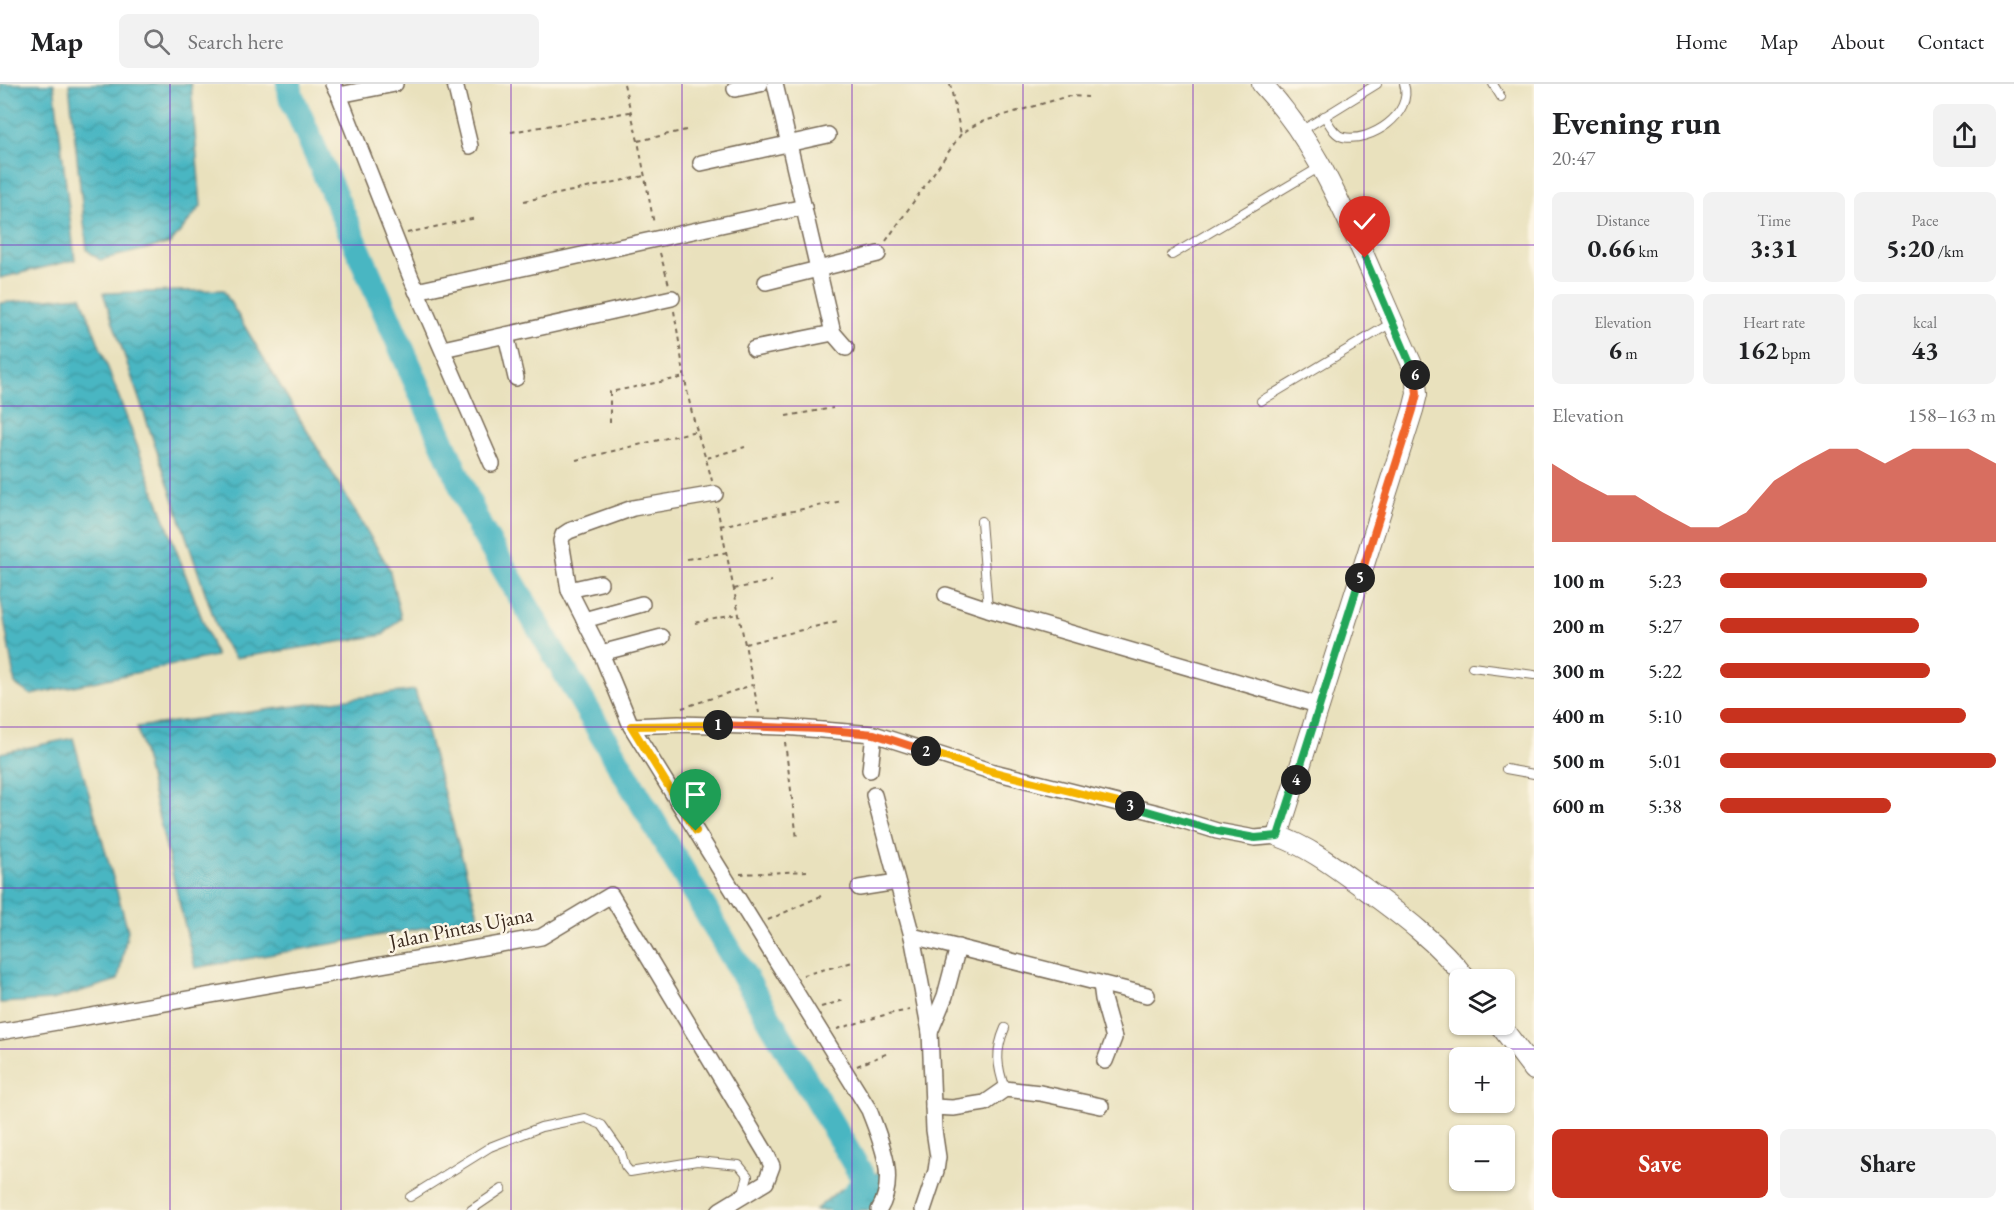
<!DOCTYPE html>
<html lang="en">
<head>
<meta charset="utf-8">
<style>
  body { margin:0; font-family:"EB Garamond",serif; background:#f2f2f2; color:#202124; height:100vh; display:flex; flex-direction:column; font-size:22px; white-space:nowrap }
  * { box-sizing:border-box; margin:0 }
  p { font-size:20px; color:#757577 }
  .icon { flex:none; width:33px; height:33px; fill:none; stroke:currentColor; stroke-width:2; stroke-linecap:round; stroke-linejoin:round }
  .map { position:relative; flex:1; overflow:hidden }
  .side { display:flex; flex-direction:column; background:#fff; width:480px }
  .side>* { flex:none }
  .tools { position:absolute; left:1449px; top:885px; display:grid; gap:12px }
  .tools a { display:grid; place-items:center; width:66px; height:66px; border-radius:9px; background:#fff; box-shadow:0 2px 4px #0004; font-size:30px }
  .pin { position:absolute; display:grid; place-items:center; width:51px; height:51px; color:#fff; margin:-62px -26px; border-radius:50% 50% 50% 0; rotate:-45deg; box-shadow:0 0 6px #0007 }
  .pin .icon { rotate:45deg }
  .km { position:absolute; width:30px; height:30px; margin:-15px; border-radius:50%; background:#222; color:#fff; font-size:16px; line-height:30px; text-align:center }
  .round { display:grid; place-items:center; flex:none; width:63px; height:63px; border-radius:9px; background:#f2f2f2 }
  .head { display:flex; align-items:center; justify-content:space-between; height:102px; padding:0 18px }
  h1 { font-size:33px; font-weight:700; line-height:45px }
  .metrics { display:grid; grid-template-columns:repeat(3,1fr); gap:9px; height:102px; padding:6px 18px }
  .metrics div { display:grid; align-content:center; border-radius:9px; background:#f2f2f2; text-align:center }
  .metrics b { font-size:26px; font-weight:700 }
  .metrics small { font-size:16px; font-weight:400 }
  .metrics p { font-size:16px }
  .chart { height:168px; padding:12px 18px }
  .chart p { display:flex; justify-content:space-between }
  .chart svg { width:100%; height:108px; margin-top:6px; fill:#c8321e; opacity:.7 }
  .button { display:flex; gap:12px; margin-top:auto; padding:12px 18px }
  .button a { flex:1; height:69px; border-radius:9px; background:#c8321e; color:#fff; font-size:24px; font-weight:700; line-height:69px; text-align:center }
  .button a+a { background:#f2f2f2; color:#202124 }
  ul { padding:0 18px; list-style:none; font-size:20px }
  li { display:grid; grid-template-columns:96px 72px 1fr; align-items:center; height:45px }
  li i { height:15px; border-radius:8px; background:#c8321e }
  header { display:flex; align-items:center; gap:36px; box-sizing:border-box; height:84px; padding:0 30px; background:#fff; border-bottom:2px solid #e0e0e0 }
  header strong { font-size:28px }
  nav { display:flex; gap:33px; margin-inline-start:auto; font-size:21px }
  .search { width:420px; height:54px; background:#f2f2f2; display:flex; align-items:center; gap:15px; box-sizing:border-box; padding:0 21px; border-radius:9px; color:#757577; font-size:22px }
  main { display:flex; flex:1; min-height:0 }
  .map>svg:first-child { display:block }
  .water { fill:url(#water-waves); stroke:#427070; stroke-width:1.5 }
  .lines { fill:none; stroke-linecap:round; stroke-linejoin:round }
  .river { stroke:#48b6c2; stroke-width:26 }
  .service-casing { stroke:#786a56; stroke-width:10 }
  .minor-casing { stroke:#786a56; stroke-width:18 }
  .tertiary-casing { stroke:#786a56; stroke-width:22 }
  .path { stroke:#786a56; stroke-width:2; stroke-dasharray:4.5 4.5; stroke-linecap:butt }
  .service { stroke:#fff; stroke-width:8 }
  .minor { stroke:#fff; stroke-width:15 }
  .tertiary { stroke:#fff; stroke-width:20 }
  .split-1-casing { stroke:#fff; stroke-width:12 }
  .split-2-casing { stroke:#fff; stroke-width:12 }
  .split-3-casing { stroke:#fff; stroke-width:12 }
  .split-4-casing { stroke:#fff; stroke-width:12 }
  .split-5-casing { stroke:#fff; stroke-width:12 }
  .split-6-casing { stroke:#fff; stroke-width:12 }
  .split-7-casing { stroke:#fff; stroke-width:12 }
  .split-1 { stroke:#f5b400; stroke-width:8 }
  .split-2 { stroke:#f0652b; stroke-width:8 }
  .split-3 { stroke:#f5b400; stroke-width:8 }
  .split-4 { stroke:#22a559; stroke-width:8 }
  .split-5 { stroke:#22a559; stroke-width:8 }
  .split-6 { stroke:#f0652b; stroke-width:8 }
  .split-7 { stroke:#22a559; stroke-width:8 }
  .grid { fill:none; stroke:#7b2cbf; stroke-width:1.5; stroke-opacity:0.55 }
  .labels { text-anchor:middle; stroke-width:5; stroke-linejoin:round; paint-order:stroke }
  .street-label { font-size:21px; fill:#3b2a1e; stroke:#fcf5e5 }
</style>
</head>
<body>
<header>
<strong>Map</strong>
<div class="search"><svg class="icon" aria-label="search" viewBox="0 0 24 24"><circle cx="10" cy="10" r="6"/><path d="M15 15l6 6"/></svg>Search here</div>
<nav><a>Home</a><a>Map</a><a>About</a><a>Contact</a></nav>
</header>
<main>
<div class="map">
<svg width="1534" height="1126" viewBox="0 0 1534 1126">
  <defs>
    <pattern id="water-waves" width="16" height="10" patternUnits="userSpaceOnUse" patternTransform="scale(1.5)"><rect width="16" height="10" fill="#48b6c2"/><path d="M0 5q4-4 8 0t8 0" fill="none" stroke="#3d949d"/></pattern>
  </defs>
  <rect width="100%" height="100%" fill="#fcf5e5"/>
  <filter id="ink" filterUnits="userSpaceOnUse"><feTurbulence type="fractalNoise" baseFrequency=".0167" numOctaves="2"/><feDisplacementMap in="SourceGraphic" scale="12" xChannelSelector="R" yChannelSelector="G"/><feConvolveMatrix kernelMatrix="1 2 1 2 8 2 1 2 1" color-interpolation-filters="sRGB"/></filter>
  <filter id="wash" filterUnits="userSpaceOnUse"><feTurbulence type="fractalNoise" baseFrequency=".008" numOctaves="4" result="noise"/><feDisplacementMap in="SourceGraphic" scale="24" xChannelSelector="R" yChannelSelector="G"/><feGaussianBlur stdDeviation="1.35" result="paint"/><feColorMatrix in="noise" values="0 0 0 0 0 0 0 0 0 0 0 0 0 0 0 0 0 1.4 0 .05"/><feComposite in="paint" operator="in"/></filter>
  <g filter="url(#wash)">
    <rect width="100%" height="100%" fill="#e9e1bd"/>
    <!-- water -->
    <g class="water">
      <polygon points="0,0 54,0 75,176 0,194"/>
      <polygon points="69,0 191,0 201,122 171,159 100,176 87,166"/>
      <polygon points="223,206 389,484 401,534 383,551 235,574 221,555 103,209"/>
      <polygon points="81,212 216,572 31,611 15,600 0,512 0,219"/>
      <polygon points="415,606 479,834 195,884 137,643"/>
      <polygon points="73,654 128,846 118,896 52,916 0,919 0,669"/>
      <polygon points="886,1085 877,1126 815,1126 838,1107"/>
    </g>
    <g class="lines">
      <!-- river -->
      <polyline class="river" points="289,0 291,12 479,442 865,1097 842,1126"/>
    </g>
  </g>
  <g filter="url(#ink)">
    <g class="lines">
      <defs>
        <g id="service">
          <polyline points="1493,0 1501,13"/>
          <path d="M1324 32C1329 39 1334 51 1343 53 1370 59 1414 30 1404 0"/>
          <polyline points="1301,47 1377,0"/>
          <polyline points="1172,171 1320,83"/>
          <polyline points="1261,317 1393,238"/>
          <polyline points="981,437 988,525"/>
          <polyline points="1472,583 1534,591"/>
          <polyline points="1506,685 1534,690"/>
          <path d="M1005 1005C997 982 995 967 1005 944"/>
          <polyline points="410,1113 490,1063 541,1043 585,1034 602,1041 621,1068 625,1082 630,1088 697,1077 739,1081 748,1092 742,1112"/>
          <polyline points="471,1126 502,1105"/>
        </g>
        <g id="minor">
          <polyline points="333,0 339,11 411,194 492,380"/>
          <polyline points="455,0 470,62"/>
          <polyline points="775,0 833,249 846,264"/>
          <polyline points="735,5 760,0"/>
          <polyline points="339,11 395,0"/>
          <polyline points="701,79 828,51"/>
          <polyline points="766,198 878,170"/>
          <polyline points="416,207 804,123"/>
          <polyline points="506,251 516,294"/>
          <polyline points="443,265 672,214"/>
          <polyline points="754,265 833,249"/>
          <polyline points="715,410 633,424 569,447 563,451 561,457 569,506 601,569 631,642 679,640 783,643 874,650 990,687 1162,730 1217,747 1255,754 1278,752"/>
          <polyline points="569,506 600,499"/>
          <polyline points="946,511 988,525 1321,622"/>
          <polyline points="584,536 642,520"/>
          <polyline points="601,569 662,553"/>
          <path d="M631 642 869 1026C881 1058 898 1094 879 1126"/>
          <polyline points="870,686 874,650"/>
          <polyline points="874,711 912,852 930,948 934,1046 938,1073 936,1087 923,1126"/>
          <polyline points="859,804 897,798"/>
          <polyline points="912,852 1147,911"/>
          <polyline points="1101,900 1103,915 1114,954 1105,977"/>
          <polyline points="0,948 541,853 611,811 766,1069 772,1082 766,1098 720,1126"/>
          <polyline points="930,948 945,912 958,863"/>
          <polyline points="933,1023 953,1024 985,1019 1005,1005 1040,1009 1101,1022"/>
        </g>
        <g id="tertiary">
          <path d="M1262 0C1309 50 1335 107 1363 169 1380 208 1397 248 1415 287L1417 310 1413 326 1278 752C1311 764 1336 784 1364 804 1401 831 1439 859 1467 896"/>
          <polyline points="1499,940 1534,986"/>
        </g>
      </defs>
      <!-- service casing -->
      <use href="#service" class="service-casing"/>
      <!-- minor casing -->
      <use href="#minor" class="minor-casing"/>
      <!-- tertiary casing -->
      <use href="#tertiary" class="tertiary-casing"/>
      <!-- path -->
      <g class="path">
        <polyline points="624,0 638,57 654,140"/>
        <polyline points="950,0 961,50"/>
        <polyline points="511,48 630,28"/>
        <polyline points="638,57 686,46"/>
        <polyline points="524,117 644,92"/>
        <polyline points="407,149 476,134"/>
        <polyline points="886,157 961,50 978,39 1068,12 1088,13"/>
        <polyline points="660,169 669,201"/>
        <path d="M674 227C681 267 685 308 697 347 702 364 708 380 712 397"/>
        <polyline points="786,332 833,324"/>
        <polyline points="610,339 610,308 685,293"/>
        <polyline points="707,374 745,363"/>
        <polyline points="576,376 696,347"/>
        <polyline points="717,423 759,629"/>
        <polyline points="720,442 842,417"/>
        <polyline points="687,475 728,468"/>
        <polyline points="734,505 772,497"/>
        <polyline points="695,539 739,530"/>
        <polyline points="745,560 838,537"/>
        <polyline points="682,624 752,601"/>
        <polyline points="785,658 797,755"/>
        <polyline points="740,790 807,787"/>
        <polyline points="768,836 821,812"/>
        <polyline points="803,891 853,878"/>
        <polyline points="821,923 844,916"/>
        <polyline points="837,945 888,930 910,926"/>
        <polyline points="857,982 888,969"/>
      </g>
      <!-- service -->
      <use href="#service" class="service"/>
      <!-- minor -->
      <use href="#minor" class="minor"/>
      <!-- tertiary -->
      <use href="#tertiary" class="tertiary"/>
    </g>
  </g>
  <g class="lines" filter="url(#ink)">
    <defs>
      <polyline id="split-1" points="696,747 631,642 718,641"/>
      <polyline id="split-2" points="718,641 819,645 874,650 926,667"/>
      <polyline id="split-3" points="926,667 990,687 1130,722"/>
      <polyline id="split-4" points="1130,722 1217,747 1255,754 1278,752 1296,696"/>
      <polyline id="split-5" points="1296,696 1360,494"/>
      <polyline id="split-6" points="1360,494 1413,326 1417,310 1415,291"/>
      <polyline id="split-7" points="1365,174 1415,291"/>
    </defs>
    <!-- split-1 casing -->
    <use href="#split-1" class="split-1-casing"/>
    <!-- split-2 casing -->
    <use href="#split-2" class="split-2-casing"/>
    <!-- split-3 casing -->
    <use href="#split-3" class="split-3-casing"/>
    <!-- split-4 casing -->
    <use href="#split-4" class="split-4-casing"/>
    <!-- split-5 casing -->
    <use href="#split-5" class="split-5-casing"/>
    <!-- split-6 casing -->
    <use href="#split-6" class="split-6-casing"/>
    <!-- split-7 casing -->
    <use href="#split-7" class="split-7-casing"/>
    <!-- split-1 -->
    <use href="#split-1" class="split-1"/>
    <!-- split-2 -->
    <use href="#split-2" class="split-2"/>
    <!-- split-3 -->
    <use href="#split-3" class="split-3"/>
    <!-- split-4 -->
    <use href="#split-4" class="split-4"/>
    <!-- split-5 -->
    <use href="#split-5" class="split-5"/>
    <!-- split-6 -->
    <use href="#split-6" class="split-6"/>
    <!-- split-7 -->
    <use href="#split-7" class="split-7"/>
  </g>
  <!-- grid -->
  <path class="grid" d="M170 0V1126M341 0V1126M511 0V1126M682 0V1126M852 0V1126M1023 0V1126M1193 0V1126M1364 0V1126M0 161H1534M0 322H1534M0 483H1534M0 643H1534M0 804H1534M0 965H1534"/>
  <g class="labels">
    <!-- street labels -->
    <g class="street-label">
      <text transform="translate(461 844) rotate(-11)" y="7">Jalan Pintas Ujana</text>
    </g>
  </g>
</svg>
<div class="tools">
<a><svg class="icon" aria-label="layers" viewBox="0 0 24 24"><path d="M12 4l9 5-9 5-9-5zM3 14l9 5 9-5"/></svg></a>
<a>+</a>
<a>−</a>
</div>
<div class="pin" style="left:696px;top:747px;background:#1e9e55"><svg class="icon" aria-label="arrive" viewBox="0 0 24 24"><path d="M6 21V4h12l-3 4 3 4H6"/></svg></div>
<div class="pin" style="left:1365px;top:174px;background:#d93025"><svg class="icon" aria-label="check" viewBox="0 0 24 24"><path d="M5 12l5 5 9-10"/></svg></div>
<b class="km" style="left:718px;top:641px">1</b>
<b class="km" style="left:926px;top:667px">2</b>
<b class="km" style="left:1130px;top:722px">3</b>
<b class="km" style="left:1296px;top:696px">4</b>
<b class="km" style="left:1360px;top:494px">5</b>
<b class="km" style="left:1415px;top:291px">6</b>
</div>
<section class="side">
<div class="head"><div><h1>Evening run</h1><p>20:47</p></div><a class="round"><svg class="icon" aria-label="share" viewBox="0 0 24 24"><path d="M12 15V3M7 8l5-5 5 5M5 13v7h14v-7"/></svg></a></div>
<div class="metrics">
<div><p>Distance</p><b>0.66<small> km</small></b></div>
<div><p>Time</p><b>3:31</b></div>
<div><p>Pace</p><b>5:20<small> /km</small></b></div>
</div>
<div class="metrics">
<div><p>Elevation</p><b>6<small> m</small></b></div>
<div><p>Heart rate</p><b>162<small> bpm</small></b></div>
<div><p>kcal</p><b>43</b></div>
</div>
<div class="chart"><p><span>Elevation</span>158–163 m</p>
<svg viewBox="0 0 160 44" preserveAspectRatio="none"><path d="M0 44V12L10 19L20 25L30 25L40 32L50 38L60 38L70 32L80 19L90 12L100 6L110 6L120 12L130 6L140 6L150 6L160 12V44z"/></svg>
</div>
<ul>
<li><b>100 m</b>5:23<i style="width:75%"></i></li>
<li><b>200 m</b>5:27<i style="width:72%"></i></li>
<li><b>300 m</b>5:22<i style="width:76%"></i></li>
<li><b>400 m</b>5:10<i style="width:89%"></i></li>
<li><b>500 m</b>5:01<i style="width:100%"></i></li>
<li><b>600 m</b>5:38<i style="width:62%"></i></li>
</ul>
<div class="button"><a>Save</a><a>Share</a></div>
</section>
</main>
</body>
</html>
